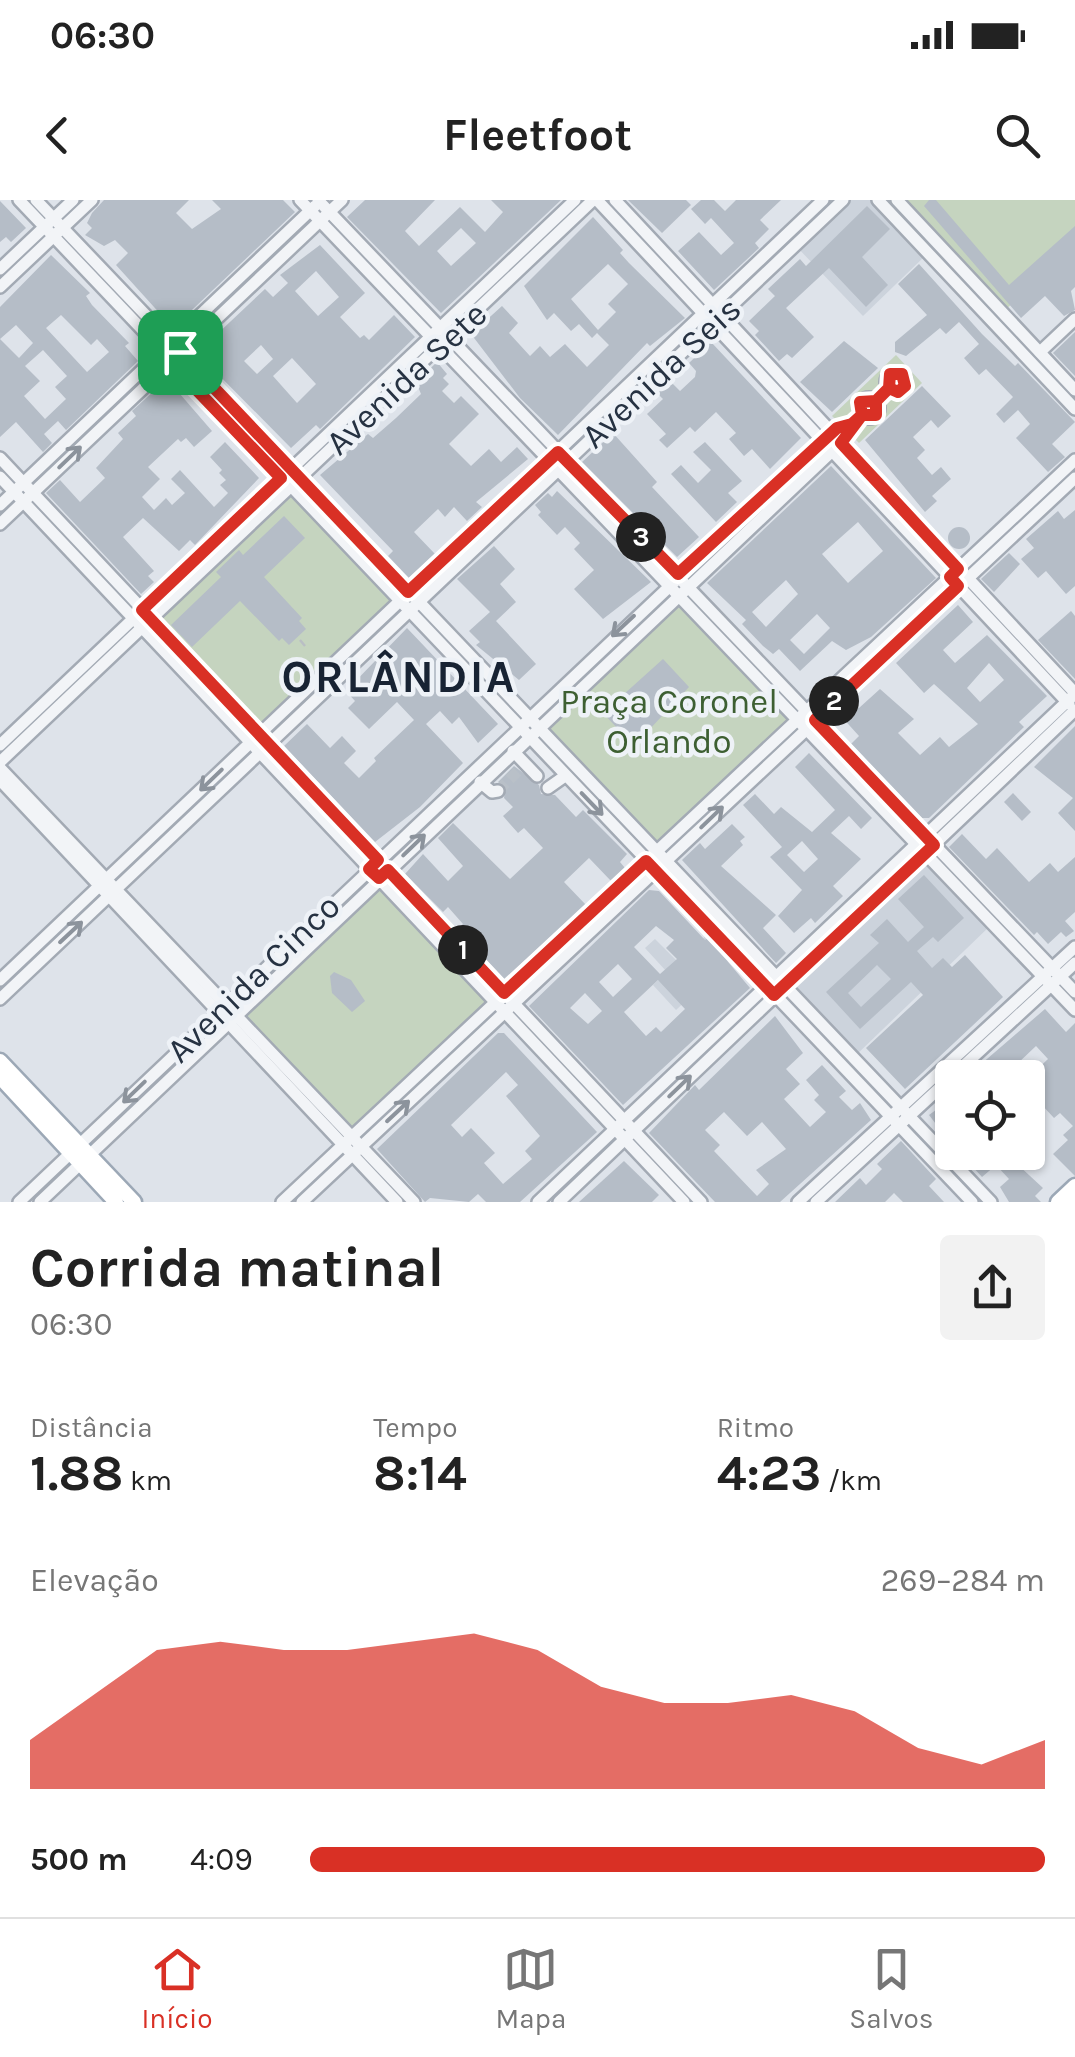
<!DOCTYPE html>
<html lang="pt">
<head>
<meta charset="utf-8">
<style>
  body { margin:0; font-family:Karla,sans-serif; background:#f2f2f2; color:#222; height:100vh; display:flex; flex-direction:column; font-size:38px; white-space:nowrap }
  * { box-sizing:border-box; margin:0 }
  p { font-size:32px; color:#767676 }
  .icon { flex:none; width:55px; height:55px; fill:none; stroke:currentColor; stroke-width:2; stroke-linecap:round; stroke-linejoin:round }
  .map { position:relative; height:1002px; overflow:hidden }
  .side { display:flex; flex-direction:column; background:#fff; flex:1 }
  .side>* { flex:none }
  .buttons { position:absolute; left:935px; top:860px; display:grid; gap:20px }
  .buttons a { display:grid; place-items:center; width:110px; height:110px; border-radius:10px; background:#fff; box-shadow:0 2px 8px #0004; font-size:50px }
  .pin { position:absolute; display:grid; place-items:center; width:85px; height:85px; color:#fff; margin:-42px; border-radius:20px; box-shadow:0 5px 15px #0006 }
  .km { position:absolute; width:50px; height:50px; margin:-25px; border-radius:50%; background:#222; color:#fff; font-size:28px; line-height:50px; text-align:center }
  .round { display:grid; place-items:center; flex:none; width:105px; height:105px; border-radius:10px; background:#f2f2f2 }
  .head { display:flex; align-items:center; justify-content:space-between; height:170px; padding:0 30px }
  h1 { font-size:55px; font-weight:700; line-height:75px }
  .figures { display:grid; grid-template-columns:repeat(3,1fr); gap:15px; height:170px; padding:10px 30px }
  .figures div { display:grid; align-content:center }
  .figures b { font-size:50px; font-weight:700 }
  .figures small { font-size:28px; font-weight:400 }
  .figures p { font-size:28px }
  .chart { height:280px; padding:20px 30px }
  .chart p { display:flex; justify-content:space-between }
  .chart svg { width:100%; height:180px; margin-top:10px; fill:#d93025; opacity:.7 }
  ul { padding:0 30px; list-style:none; font-size:32px }
  li { display:grid; grid-template-columns:160px 120px 1fr; align-items:center; height:75px }
  li i { height:25px; border-radius:12px; background:#d93025 }
  .status { display:flex; justify-content:space-between; align-items:center; height:70px; padding:0 50px; background:#fff; direction:ltr }
  .status svg { height:28px; fill:currentColor }
  header { display:flex; justify-content:space-between; align-items:center; height:130px; padding:0 30px; background:#fff; font-size:45px; font-weight:700 }
  .menu { display:flex; justify-content:space-around; align-items:center; height:140px; border-top:2px solid #e0e0e0; background:#fff; font-size:28px; color:#767676 }
  .menu a { display:grid; justify-items:center; gap:5px }
  .menu .current { color:#d93025 }
  .map>svg:first-child { display:block }
  .built { fill:#ccd3dc }
  .green { fill:#c5d4bf }
  .building { fill:#b5bdc7; fill-rule:evenodd }
  .lines { fill:none; stroke-linecap:round; stroke-linejoin:round }
  .minor-tunnel { stroke:#b9c0c8; stroke-width:11; stroke-dasharray:11 5.5; stroke-linecap:butt }
  .minor-casing { stroke:#a3aab4; stroke-width:16 }
  .major-casing { stroke:#9ca8b6; stroke-width:19 }
  .path { stroke:#b9bec4; stroke-width:2.5; stroke-dasharray:8 8; stroke-linecap:butt }
  .minor { stroke:#f2f4f7; stroke-width:11 }
  .major { stroke:#fff; stroke-width:14 }
  .oneway { stroke:#8c939c }
  .route-casing { stroke:#fff; stroke-width:20 }
  .route { stroke:#d93025; stroke-width:12 }
  .labels { text-anchor:middle; stroke-width:9; stroke-linejoin:round; paint-order:stroke }
  .street-label { font-size:35px; fill:#263242; stroke:#eef2f7 }
  .park-label { font-size:35px; fill:#3d5f32; stroke:#eef2f7 }
  .district-label { font-size:45px; font-weight:bold; letter-spacing:2.5px; fill:#182333; stroke:#eef2f7 }
</style>
</head>
<body>
<div class="status"><b>06:30</b><svg viewBox="0 0 49 12"><path d="M0 12V9h3v3zM5 12V6h3v6zM10 12V3h3v9zM15 12V0h3v12zM26 1h20v11H26zM47 4h2v5h-2z"/></svg></div>
<header><svg class="icon" aria-label="back" viewBox="0 0 24 24"><path d="M15 5l-7 7 7 7"/></svg>Fleetfoot<svg class="icon" aria-label="search" viewBox="0 0 24 24"><circle cx="10" cy="10" r="6"/><path d="M15 15l6 6"/></svg></header>
<div class="map">
<svg width="1075" height="1002" viewBox="0 0 1075 1002">
  <rect width="100%" height="100%" fill="#dee3ea"/>
  <!-- built -->
  <g class="built">
    <polygon points="842,0 878,0 928,53 863,116 795,45"/>
    <polygon points="925,653 992,724 853,858 783,787"/>
    <polygon points="712,730 735,754 676,810 653,785 667,772 645,748 655,739 678,762"/>
  </g>
  <!-- green -->
  <g class="green">
    <polygon points="905,0 1075,0 1075,48 1005,110"/>
    <polygon points="896,155 922,183 859,243 832,216"/>
    <polygon points="290,288 398,401 259,533 151,420"/>
    <polygon points="678,394 795,518 655,651 538,527"/>
    <polygon points="379,679 493,802 351,935 237,813"/>
  </g>
  <!-- building -->
  <g class="building">
    <polygon points="104,0 189,0 176,13 192,29 221,9 212,0 283,0 295,12 173,128 116,65 128,53 115,40 104,46 85,35 92,28 87,23 92,13"/>
    <path d="M365 0H435L405 31 419 46 460 7 485 32 503 12 491 0H561L441 113 347 17ZM461 28 476 43 451 66 437 51Z"/>
    <polygon points="628,0 686,0 691,5 662,33"/>
    <polygon points="701,0 714,0 725,11 736,0 781,0 760,20 769,29 755,43 759,48 714,90 678,51 699,32 721,55 734,43 711,18 705,24 691,9"/>
    <polygon points="929,0 936,0 1009,85 1075,26 1075,87 1071,91 1075,110 1064,116 1045,96 1021,118 924,6"/>
    <polygon points="0,1 26,28 11,42 6,37 0,42"/>
    <polygon points="867,6 890,29 862,57 888,85 866,107 829,68 786,108 814,137 792,158 787,154 779,161 755,135 759,131 749,121 775,96 768,89 800,59 806,66"/>
    <path d="M593 17 623 50 620 53 629 63 685 118 650 146 647 143 558 235 520 198 471 134 502 106 518 123 509 133 530 156 540 146 550 157 565 144 587 167 609 145 597 133 592 138 579 124 571 131 554 113 547 120 524 86ZM608 64 628 84 608 104 616 112 598 130 571 99Z"/>
    <path d="M320 45 365 93 340 117 360 138 364 135 369 140 394 115 415 137 320 229 316 225 291 248 197 153 265 89 273 97 288 83 280 75ZM316 71 339 97 318 116 295 91ZM261 145 273 159 257 174 244 161ZM292 158 316 184 297 203 273 176Z"/>
    <path d="M51 55 90 93 86 96 92 105 129 143 125 146 138 161 66 230 58 221 44 234 52 243 43 252 16 222 0 237V107ZM61 115 91 145 97 139 109 152 87 172 46 128ZM16 125 33 143 19 158 0 139ZM43 150 67 176 55 187 66 199 45 219 24 196 40 181 25 166Z"/>
    <polygon points="919,64 982,134 1015,166 1018,163 1075,222 1052,244 1065,257 1048,272 1016,238 1030,224 1018,210 1004,223 996,214 1013,197 986,169 979,175 964,158 979,144 959,122 946,134 940,128 906,156 895,152 895,142 927,115 898,84"/>
    <polygon points="1075,132 1075,176 1053,153"/>
    <polygon points="844,141 878,168 832,212 800,182"/>
    <polygon points="711,142 801,238 770,269 752,249 744,256 729,239 736,233 716,212 695,232 690,227 667,248 659,240 666,234 647,214 663,199 657,193 670,181 680,191 695,177 696,171 689,163"/>
    <polygon points="437,162 447,174 443,178 449,184 442,191 454,203 461,196 479,214 449,244 471,266 489,249 501,262 517,247 528,259 476,302 482,307 467,321 454,307 445,317 438,309 414,332 435,354 409,378 388,356 393,351 320,275 368,234 373,238 396,218 421,194 416,182"/>
    <polygon points="167,179 212,231 194,247 186,238 181,242 178,239 148,267 160,279 142,297 154,310 166,298 172,305 185,293 171,279 180,270 214,307 228,293 220,285 226,280 219,273 222,270 210,257 225,242 259,278 195,345 190,340 179,351 143,318 123,337 154,371 148,376 154,382 141,394 46,293 60,280 80,302 105,278 96,268 123,239 118,233 136,216 132,211"/>
    <polygon points="922,186 951,216 938,228 931,220 913,237 925,250 917,258 932,275 941,267 951,279 932,296 937,301 925,312 865,240"/>
    <polygon points="613,233 657,282 652,287 699,337 677,357 582,262"/>
    <polygon points="705,242 742,281 728,293 737,302 716,322 671,274 681,265 698,283 711,270 693,252"/>
    <path d="M831 266 936 378 871 437 846 450 832 441 800 471 779 449 773 454 763 446 742 424 746 420 707 383ZM858 322 883 351 848 383 822 354ZM786 380 798 394 766 427 752 412ZM817 414 830 428 804 454 790 440Z"/>
    <polygon points="557,291 651,382 603,419 574,389 594,370 574,349 580,343 565,327 557,335 538,315 541,312 535,305 548,293 552,297"/>
    <polygon points="1075,310 1075,386 1066,394 1046,371 1038,378 1021,359 1034,348 1026,339 1058,311 1064,319"/>
    <polygon points="284,316 305,338 264,377 302,418 299,421 306,429 289,445 282,438 279,441 240,401 192,447 171,425 221,377 216,372 239,350 243,355"/>
    <circle cx="959" cy="338" r="11"/>
    <polygon points="494,346 515,369 500,384 516,402 496,421 536,464 519,480 476,445 480,442 469,431 490,412 457,379"/>
    <polygon points="1009,353 1020,364 994,392 981,379"/>
    <path d="M958 405 973 422 943 450 955 463 987 435 1047 496 1019 522 1024 527 929 618H922L851 544 859 536 840 515 854 502 859 508 880 489 914 519 898 533 920 555 940 537 949 547 978 524 934 484 924 493 896 463ZM989 463 1004 480 980 502 967 488Z"/>
    <polygon points="1071,411 1075,416 1075,479 1038,440"/>
    <polygon points="407,428 498,524 478,543 459,517 452,524 440,511 426,524 463,563 420,607 375,642 284,546 307,524 330,548 342,536 356,551 344,563 359,578 376,561 374,558 414,520 397,502 369,529 348,508 355,501 346,491"/>
    <polygon points="663,459 689,487 634,546 603,513"/>
    <polygon points="1075,526 1075,631 1058,613 1073,598 1034,567"/>
    <path d="M809 553 872 618 861 629 849 616 831 633 861 659 833 686 843 696 815 723 811 718 794 733 778 716 802 690 770 657 782 647 743 605 755 594 774 614 781 607 812 632 835 610 795 567ZM802 641 818 659 804 672 787 655Z"/>
    <polygon points="514,566 539,585 541,594 555,595 576,617 583,610 627,654 620,662 625,668 611,681 589,658 564,682 586,705 504,779 457,729 463,724 448,707 443,712 405,674 423,654 448,681 463,666 438,638 453,623 510,679 543,648 524,628 518,633 503,616 513,607 504,598 506,586 498,582"/>
    <polygon points="1013,593 1031,612 1022,621 1004,602"/>
    <polygon points="732,624 745,637 740,641 743,645 721,666 776,715 763,728 786,753 776,763 682,660 700,643 705,649"/>
    <polygon points="962,634 986,659 997,648 1029,682 1050,663 1058,672 1075,657 1075,712 1065,721 1074,731 1066,737 1061,732 1048,744 1037,732 1034,735 949,647"/>
    <path d="M924 675 964 718 938 742 933 737 917 751 932 768 943 758 952 767 965 755 1003 797 905 889 866 848 923 795 911 782 860 829 826 792 879 743 870 735 887 719 908 742 924 727 898 699ZM877 765 891 779 861 807 848 793Z"/>
    <path d="M649 690 659 691 705 740 708 738 750 788 623 905 529 806ZM656 726 674 740 666 748 677 759 660 774 634 747ZM618 764 632 779 613 797 599 782ZM658 780 685 809 661 832 656 827 646 836 624 812ZM585 793 602 811 588 824 570 808Z"/>
    <polygon points="334,772 351,780 365,801 352,812 332,793 330,776"/>
    <path d="M1045 809 1066 832 1075 823V976L1053 954 1068 940 1063 935 1073 926 1060 913 1054 918 1041 904 1028 885 1029 878H980L973 871ZM1036 846 1048 859 1029 877 1016 865Z"/>
    <path d="M775 816 803 853 786 869 800 884 784 899 810 927 826 912 814 900 819 895 806 880 822 865 846 891 839 897 852 910 860 903 871 920 780 1002H715L649 933 695 885 699 890ZM724 912 747 936 762 922 786 949 756 970 769 984 757 996 714 951 720 945 705 930Z"/>
    <path d="M498 833H504L597 932 520 1002H486L478 994 469 1002 430 998 425 1002 377 949ZM506 872 518 885 506 896 540 936 525 951 532 959 503 984 484 963 495 953 471 928 462 937 451 925Z"/>
    <polygon points="952,898 952,945 929,915"/>
    <polygon points="901,941 936,979 929,986 944,1002 903,1002 894,993 885,1002 835,1002 860,978 866,985 882,969 877,964"/>
    <polygon points="959,952 977,952 983,960 991,952 1004,952 1043,988 1035,996 1041,1002 1009,1002 1000,987 1009,979 996,965 982,977"/>
    <polygon points="624,961 659,995 652,1002 579,1002"/>
  </g>
  <g class="lines">
    <!-- minor-tunnel -->
    <polyline class="minor-tunnel" points="498,591 520,569"/>
    <defs>
      <g id="minor">
        <polyline points="19,0 972,1002"/>
        <polyline points="36,0 991,1002"/>
        <polyline points="300,0 1075,810"/>
        <polyline points="318,0 1075,792"/>
        <polyline points="597,0 1069,504"/>
        <polyline points="615,0 1075,493"/>
        <polyline points="878,0 1075,209"/>
        <polyline points="897,0 1075,190"/>
        <polyline points="0,69 73,0"/>
        <polyline points="0,87 92,0"/>
        <polyline points="1040,152 1075,119"/>
        <circle cx="896" cy="182" r="10"/>
        <circle cx="869" cy="208" r="10"/>
        <polyline points="0,258 701,1002"/>
        <polyline points="0,277 684,1002"/>
        <polyline points="0,305 315,6"/>
        <polyline points="0,324 342,0"/>
        <polyline points="0,545 575,0"/>
        <polyline points="513,551 537,576"/>
        <polyline points="0,562 593,0"/>
        <polyline points="0,568 414,1002"/>
        <polyline points="0,580 397,1002"/>
        <polyline points="480,582 492,592 498,591"/>
        <polyline points="548,588 565,576"/>
        <polyline points="0,780 823,0"/>
        <polyline points="0,799 843,0"/>
        <polyline points="19,1002 837,228 852,224"/>
        <polyline points="40,1002 846,238 861,215"/>
        <polyline points="282,1002 1075,260"/>
        <polyline points="302,1002 1075,278"/>
        <polyline points="538,1002 1075,494"/>
        <polyline points="559,1002 1075,510"/>
        <polyline points="798,1002 1075,747"/>
        <polyline points="816,1002 1075,763"/>
      </g>
      <g id="major">
        <polyline points="0,861 134,1002"/>
        <polyline points="0,877 116,1002"/>
        <polyline points="1058,1002 1075,986"/>
        <polyline points="1074,1002 1075,1002"/>
      </g>
    </defs>
    <!-- minor casing -->
    <use href="#minor" class="minor-casing"/>
    <!-- major casing -->
    <use href="#major" class="major-casing"/>
    <!-- path -->
    <polyline class="path" points="300,440 305,446"/>
    <!-- minor -->
    <use href="#minor" class="minor"/>
    <!-- major -->
    <use href="#major" class="major"/>
  </g>
  <!-- one-way arrows -->
  <defs><path id="oneway-shaft" d="M-6 0H5M1.5-3L5.5 0L1.5 3" fill="none" stroke-width="1.6" stroke-linecap="round" stroke-linejoin="round" transform="scale(2.5)"/></defs>
  <g class="oneway">
    <use href="#oneway-shaft" transform="translate(70 257) rotate(-44)"/>
    <use href="#oneway-shaft" transform="translate(623 426) rotate(137)"/>
    <use href="#oneway-shaft" transform="translate(211 580) rotate(136)"/>
    <use href="#oneway-shaft" transform="translate(592 604) rotate(46)"/>
    <use href="#oneway-shaft" transform="translate(712 617) rotate(-44)"/>
    <use href="#oneway-shaft" transform="translate(414 645) rotate(-44)"/>
    <use href="#oneway-shaft" transform="translate(71 732) rotate(-43)"/>
    <use href="#oneway-shaft" transform="translate(680 886) rotate(-44)"/>
    <use href="#oneway-shaft" transform="translate(134 892) rotate(136)"/>
    <use href="#oneway-shaft" transform="translate(398 911) rotate(-43)"/>
  </g>
  <g class="lines">
    <defs>
      <polyline id="route" points="180,152 170,162 281,278 142,410 378,660 369,669 379,678 388,670 504,793 646,661 774,795 934,645 815,520 958,386 950,377 958,369 841,243 862,215 860,202 876,201 889,188 890,174 902,174 905,186 898,192 889,188 876,201 876,215 862,215 852,224 837,228 678,374 558,252 408,392 180,152"/>
    </defs>
    <!-- route casing -->
    <use href="#route" class="route-casing"/>
    <!-- route -->
    <use href="#route" class="route"/>
  </g>
  <g class="labels">
    <!-- street labels -->
    <g class="street-label">
      <text transform="translate(661 172) rotate(-43)" y="12">Avenida Seis</text>
      <text transform="translate(406 178) rotate(-43)" y="12">Avenida Sete</text>
      <text transform="translate(253 778) rotate(-44)" y="12">Avenida Cinco</text>
    </g>
    <!-- park labels -->
    <g class="park-label">
      <text x="669" y="513">Praça Coronel<tspan x="669" dy="40">Orlando</tspan></text>
    </g>
    <!-- district labels -->
    <g class="district-label">
      <text x="399" y="492">ORLÂNDIA</text>
    </g>
  </g>
</svg>
<div class="buttons">
<a><svg class="icon" aria-label="locate" viewBox="0 0 24 24"><circle cx="12" cy="12" r="6"/><path d="M12 2v4M12 18v4M2 12h4M18 12h4"/></svg></a>
</div>
<div class="pin" style="left:180px;top:152px;background:#1e9e55"><svg class="icon" aria-label="arrive" viewBox="0 0 24 24"><path d="M6 21V4h12l-3 4 3 4H6"/></svg></div>
<b class="km" style="left:463px;top:750px">1</b>
<b class="km" style="left:834px;top:501px">2</b>
<b class="km" style="left:641px;top:337px">3</b>
</div>
<section class="side">
<div class="head"><div><h1>Corrida matinal</h1><p>06:30</p></div><a class="round"><svg class="icon" aria-label="share" viewBox="0 0 24 24"><path d="M12 15V3M7 8l5-5 5 5M5 13v7h14v-7"/></svg></a></div>
<div class="figures">
<div><p>Distância</p><b>1.88<small> km</small></b></div>
<div><p>Tempo</p><b>8:14</b></div>
<div><p>Ritmo</p><b>4:23<small> /km</small></b></div>
</div>
<div class="chart"><p><span>Elevação</span>269–284 m</p>
<svg viewBox="0 0 160 44" preserveAspectRatio="none"><path d="M0 44V32L10 21L20 10L30 8L40 10L50 10L60 8L70 6L80 10L90 19L100 23L110 23L120 21L130 25L140 34L150 38L160 32V44z"/></svg>
</div>
<ul>
<li><b>500 m</b>4:09<i style="width:100%"></i></li>
</ul>
</section>
<nav class="menu">
<a class="current"><svg class="icon" aria-label="home" viewBox="0 0 24 24"><path d="M3 11l9-7 9 7M6 9v11h12V9"/></svg>Início</a>
<a><svg class="icon" aria-label="map" viewBox="0 0 24 24"><path d="M3 6l6-2 6 2 6-2v14l-6 2-6-2-6 2zM9 4v14M15 6v14"/></svg>Mapa</a>
<a><svg class="icon" aria-label="saved" viewBox="0 0 24 24"><path d="M7 4h10v16l-5-4-5 4z"/></svg>Salvos</a>
</nav>
</body>
</html>
